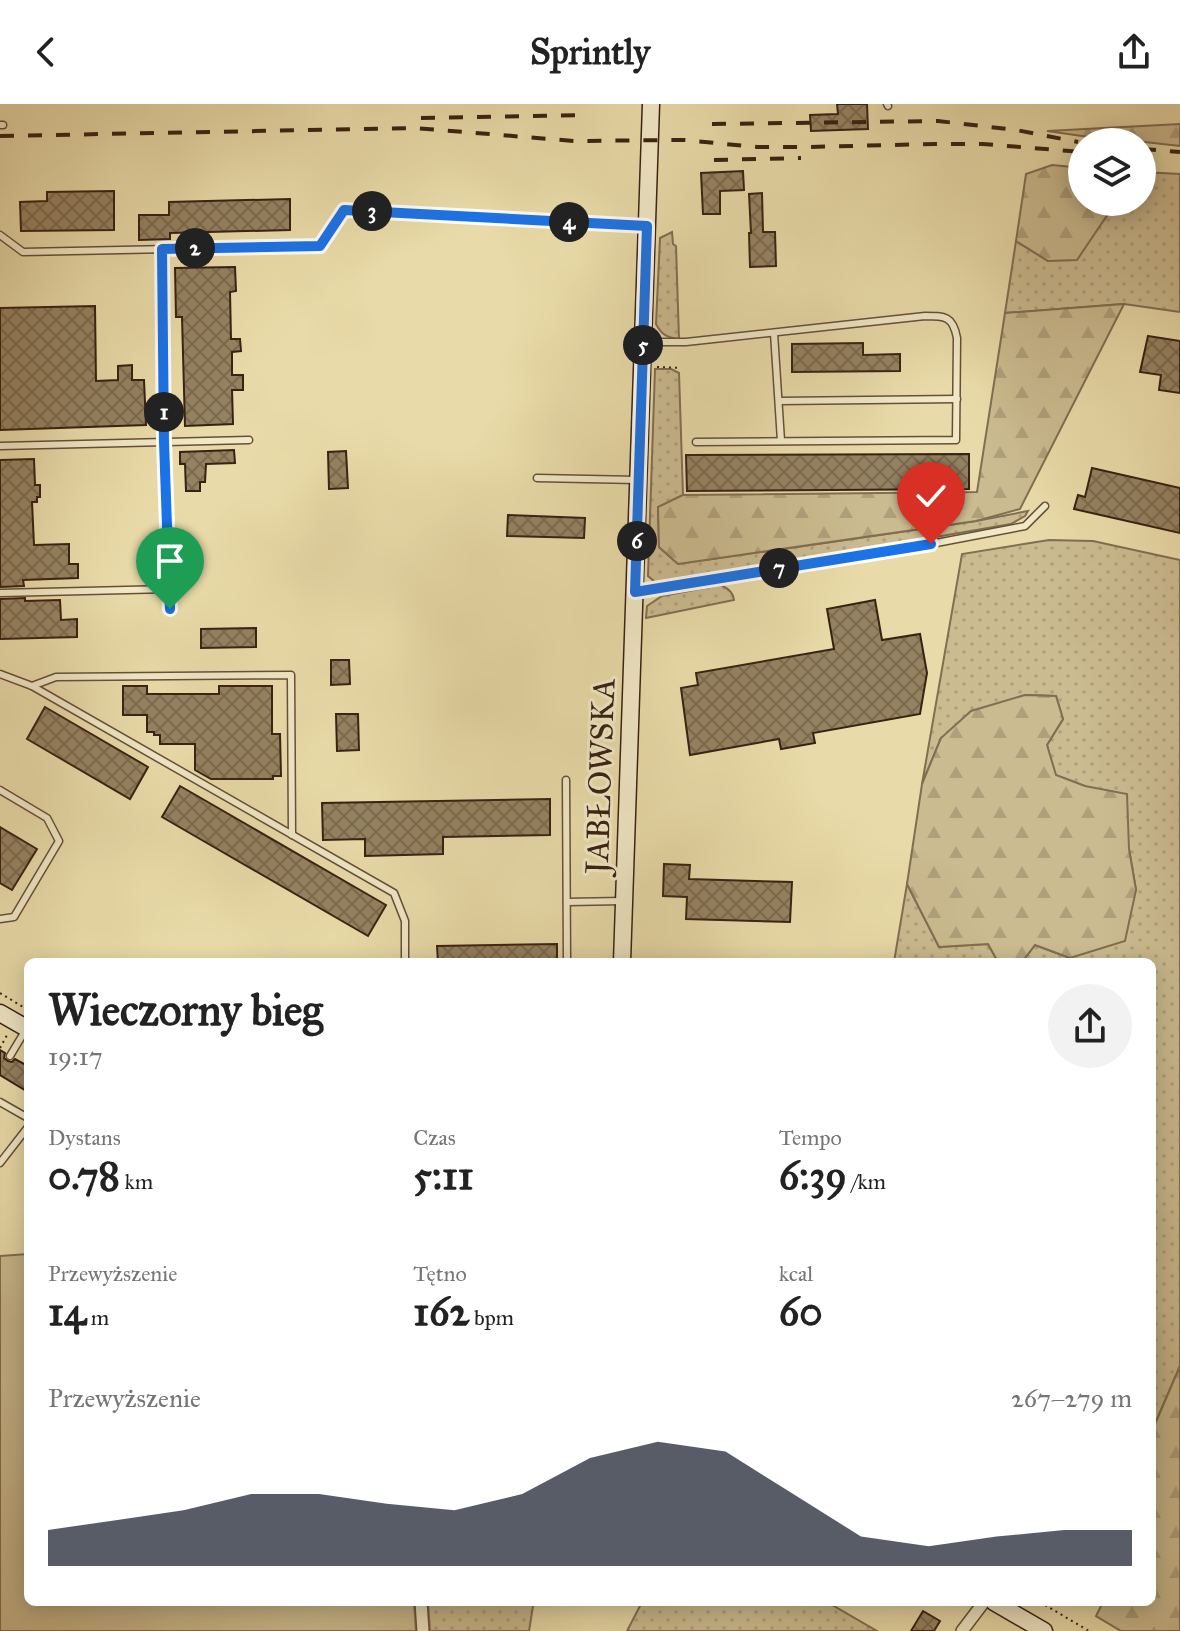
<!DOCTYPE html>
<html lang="pl">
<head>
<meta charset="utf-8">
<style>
  body { margin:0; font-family:"IM FELL Great Primer",serif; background:#f2f2f2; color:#222; height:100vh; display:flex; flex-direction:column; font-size:30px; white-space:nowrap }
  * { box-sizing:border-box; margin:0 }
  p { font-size:26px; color:#767676 }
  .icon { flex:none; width:44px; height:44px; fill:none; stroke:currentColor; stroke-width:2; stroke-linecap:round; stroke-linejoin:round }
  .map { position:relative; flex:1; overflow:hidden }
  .panel { position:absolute; left:24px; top:854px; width:1132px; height:648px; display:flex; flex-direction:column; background:#fff; border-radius:12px; box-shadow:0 4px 20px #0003 }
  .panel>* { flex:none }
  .tools { position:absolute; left:1068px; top:24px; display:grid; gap:16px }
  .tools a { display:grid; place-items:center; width:88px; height:88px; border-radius:50%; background:#fff; box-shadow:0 4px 20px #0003; font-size:40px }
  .pin { position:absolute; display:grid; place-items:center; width:68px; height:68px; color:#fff; margin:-82px -34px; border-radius:50% 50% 50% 0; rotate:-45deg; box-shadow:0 0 8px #0007 }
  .pin .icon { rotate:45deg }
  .km { position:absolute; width:40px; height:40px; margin:-20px; border-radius:50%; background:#222; color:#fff; font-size:22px; line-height:40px; text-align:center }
  .round { display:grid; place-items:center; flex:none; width:84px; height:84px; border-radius:42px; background:#f2f2f2 }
  .overview { display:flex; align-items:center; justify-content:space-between; height:136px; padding:0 24px }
  h1 { font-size:44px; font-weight:700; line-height:60px }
  .metrics { display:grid; grid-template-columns:repeat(3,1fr); gap:12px; height:136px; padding:8px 24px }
  .metrics div { display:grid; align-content:center }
  .metrics b { font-size:40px; font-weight:700 }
  .metrics small { font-size:22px; font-weight:400 }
  .metrics p { font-size:22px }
  .chart { height:224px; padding:16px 24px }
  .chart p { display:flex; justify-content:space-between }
  .chart svg { width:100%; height:144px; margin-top:8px; fill:#111827; opacity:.7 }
  header { display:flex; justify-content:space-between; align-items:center; height:104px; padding:0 24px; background:#fff; font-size:36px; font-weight:700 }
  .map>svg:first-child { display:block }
  .grass { fill:url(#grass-dots); stroke:#826e52; stroke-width:2 }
  .forest { fill:url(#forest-firs); stroke:#826e52; stroke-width:2 }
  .garden { fill:#cbbb90; stroke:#826e52; stroke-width:2 }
  .building { fill:url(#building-cross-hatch); stroke:#392113; stroke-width:2 }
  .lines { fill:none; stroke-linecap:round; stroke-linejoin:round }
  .service-casing { stroke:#655038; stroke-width:9 }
  .minor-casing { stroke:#655038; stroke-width:14 }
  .secondary-casing { stroke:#392113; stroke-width:19 }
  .path { stroke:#392113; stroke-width:2; stroke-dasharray:2 4; stroke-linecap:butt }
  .service { stroke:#f1e8c7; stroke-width:6 }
  .minor { stroke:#f1e8c7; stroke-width:11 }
  .secondary { stroke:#f1e8c7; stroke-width:16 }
  .rail { stroke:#392113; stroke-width:4; stroke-dasharray:14 14; stroke-linecap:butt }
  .route-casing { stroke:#fff; stroke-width:16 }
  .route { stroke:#1a73e8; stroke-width:10 }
  .labels { text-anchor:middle; stroke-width:6; stroke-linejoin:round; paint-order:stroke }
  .street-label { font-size:32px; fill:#392113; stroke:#f1e8c7 }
</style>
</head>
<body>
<header><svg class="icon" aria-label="back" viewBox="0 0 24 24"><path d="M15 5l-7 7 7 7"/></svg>Sprintly<svg class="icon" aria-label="share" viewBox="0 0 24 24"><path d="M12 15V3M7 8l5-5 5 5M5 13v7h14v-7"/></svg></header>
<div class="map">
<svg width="1180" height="1527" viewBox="0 0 1180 1527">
  <defs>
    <pattern id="grass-dots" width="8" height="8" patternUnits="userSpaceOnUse" patternTransform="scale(2)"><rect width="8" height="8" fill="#cbbb90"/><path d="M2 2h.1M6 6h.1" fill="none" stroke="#afa07b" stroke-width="1.8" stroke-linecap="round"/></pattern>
    <pattern id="forest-firs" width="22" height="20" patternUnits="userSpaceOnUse" patternTransform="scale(2)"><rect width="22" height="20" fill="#cbbb90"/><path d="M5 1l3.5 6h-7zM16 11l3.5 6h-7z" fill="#afa07b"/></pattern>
    <pattern id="building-cross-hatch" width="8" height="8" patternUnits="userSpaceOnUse" patternTransform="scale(2)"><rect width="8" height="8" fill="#958261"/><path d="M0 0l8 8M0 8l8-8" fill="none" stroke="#7b6a4f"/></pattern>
  </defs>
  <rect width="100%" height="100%" fill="#e9dba9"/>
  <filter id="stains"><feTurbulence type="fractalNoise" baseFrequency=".0025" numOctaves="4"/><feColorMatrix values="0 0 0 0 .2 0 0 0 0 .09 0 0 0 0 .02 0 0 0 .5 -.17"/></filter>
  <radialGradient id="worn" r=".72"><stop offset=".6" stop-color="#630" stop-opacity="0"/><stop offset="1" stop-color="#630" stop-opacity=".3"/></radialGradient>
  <!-- grass -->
  <g class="grass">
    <polygon points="1142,68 1180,70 1180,208 1124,200 1005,209 1016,137 1048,157 1104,116 1116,98 1142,98"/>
    <path d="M672 128 673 140 676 142 679 235C667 234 661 230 656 220L660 134Z"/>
    <polygon points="655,265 671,265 679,269 683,391 658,403 659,443 678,460 976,417 1028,407 1025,412 1011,420 663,480 655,478 648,472"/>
    <polygon points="1049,436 1093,437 1180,456 1180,1262 1152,1327 1152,858 1022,858 1035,841 1070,854 1136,786 1129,745 1085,682 1055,671 1047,641 1063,615 1056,592 1025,591 941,634 922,680 962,450"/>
    <path d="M721 481C727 484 734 489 734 496L646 514 647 502 662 492Z"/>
    <polygon points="907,780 939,843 988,840 998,858 894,858"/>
    <polygon points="428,1498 537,1498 533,1502 529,1527 430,1527"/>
    <polygon points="642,1498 827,1498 877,1527 627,1527"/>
  </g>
  <!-- forest -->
  <g class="forest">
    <polygon points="1180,20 1180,42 1118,35 1110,36 1047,27"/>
    <polygon points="1052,61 1082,64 1082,98 1116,98 1077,156 1048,157 1016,137 1026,70"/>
    <polygon points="1124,200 1020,405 976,417 678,460 659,443 658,403 683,391 977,388 1005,209"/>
    <polygon points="1025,591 1056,592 1063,615 1047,641 1056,671 1085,682 1127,690 1129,745 1136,786 1125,837 1070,854 1035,841 1022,858 998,858 988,840 939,843 907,780 922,680 941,634 971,607"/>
    <polygon points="1180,1262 1180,1527 1121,1527 1096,1512 1103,1498 1152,1498 1152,1327"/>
  </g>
  <!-- garden -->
  <polygon class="garden" points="28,1150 28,1498 414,1498 416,1527 0,1527 0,1152"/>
  <!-- building -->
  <g class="building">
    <polygon points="837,0 867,0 868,25 811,27 810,11 838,10"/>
    <polygon points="743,67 744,86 720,87 720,110 703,110 701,69"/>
    <polygon points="114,87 114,126 21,127 20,98 47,97 47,88"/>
    <polygon points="762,89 763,128 775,128 776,162 750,163 749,129 751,129 749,90"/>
    <polygon points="290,95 290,126 170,129 170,135 139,136 139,111 169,111 169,98"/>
    <polygon points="235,163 236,187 230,188 231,235 240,235 241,247 232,248 232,271 243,271 243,286 232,286 233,320 185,322 182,213 176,213 175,164"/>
    <polygon points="95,202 96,277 118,276 118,262 132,261 132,276 144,276 146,321 0,326 0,204"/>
    <polygon points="1148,232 1180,237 1180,289 1159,286 1161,271 1140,268"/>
    <polygon points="863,239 863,251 900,250 900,267 792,268 792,240"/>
    <polygon points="234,346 235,359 206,360 205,378 200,378 200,387 186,387 185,360 180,360 180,348"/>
    <polygon points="346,347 348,384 329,385 328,348"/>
    <polygon points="969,350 969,385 687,387 686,351"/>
    <polygon points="34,355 35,381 40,381 40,393 37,393 37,398 32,398 34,441 69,440 69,460 78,460 78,474 23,476 24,482 0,483 0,356"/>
    <polygon points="1092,364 1180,384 1180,429 1074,405 1078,391 1085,393"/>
    <polygon points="508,411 585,414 584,434 507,432"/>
    <polygon points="25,494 25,497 60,496 61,516 77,515 77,533 0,535 0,495"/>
    <polygon points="875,496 882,536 920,530 927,569 920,610 813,629 815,639 781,645 779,635 690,651 681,584 698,581 696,569 834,545 827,505"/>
    <polygon points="256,524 256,543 201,544 201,525"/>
    <polygon points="331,556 349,556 350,580 331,581"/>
    <polygon points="123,582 147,582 147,590 219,590 219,582 272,582 272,630 280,630 281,672 273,672 273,675 211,675 195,666 195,640 160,640 160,631 154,631 154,628 147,628 147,611 123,611"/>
    <polygon points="45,603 148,663 130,695 27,635"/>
    <polygon points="336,610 358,610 359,646 337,647"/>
    <polygon points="180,682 386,801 368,832 162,713"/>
    <polygon points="550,695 550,731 443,733 443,750 365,752 365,735 323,736 322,699"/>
    <polygon points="0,723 37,745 12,786 0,779"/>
    <polygon points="664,760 690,761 689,775 792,778 790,818 686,815 687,793 663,792"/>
    <polygon points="557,840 557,858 438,858 437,842"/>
    <polygon points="0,946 5,949 4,954 8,957 12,958 15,955 28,962 28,988 0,971"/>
    <polygon points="923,1507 940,1517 934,1527 911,1527"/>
  </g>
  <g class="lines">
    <defs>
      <g id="service">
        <polyline points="887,0 888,2"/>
        <polyline points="0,21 3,21"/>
        <polyline points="0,131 23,148 320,142 344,106 646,122"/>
        <polyline points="162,145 164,338 170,505"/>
        <polyline points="774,229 781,337"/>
        <path d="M643 238H686L925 212C945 212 953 212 957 234L956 336 696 338"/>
        <polyline points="779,297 957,295"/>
        <polyline points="0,342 249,336"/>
        <polyline points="537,374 638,376"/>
        <polyline points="635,488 931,440 1025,422 1045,402"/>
        <polyline points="0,489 169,485"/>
        <polyline points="0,570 32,582 394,789 405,817 405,858"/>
        <polyline points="32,582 56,573 291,571 292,731"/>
        <polyline points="566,676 567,858"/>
        <polyline points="0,686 47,714 59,737 14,813 0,815"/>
        <polyline points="567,798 623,797"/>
        <polyline points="10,952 25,927"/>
        <polyline points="0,998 28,1014"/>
        <polyline points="0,1059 28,1023"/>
      </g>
      <g id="minor">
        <polyline points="421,1498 423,1527"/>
        <polyline points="962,1527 984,1498"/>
      </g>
      <g id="secondary">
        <polyline points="622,858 651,0"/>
        <polyline points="0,909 28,925"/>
        <polyline points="994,1498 1044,1527"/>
      </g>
    </defs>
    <!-- service casing -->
    <use href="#service" class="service-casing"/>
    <!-- minor casing -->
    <use href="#minor" class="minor-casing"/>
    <!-- secondary casing -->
    <use href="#secondary" class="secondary-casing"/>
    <!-- path -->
    <g class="path">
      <polyline points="657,263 680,264"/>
      <polyline points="0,889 28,906"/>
      <polyline points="0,944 7,931"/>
      <polyline points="1040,1498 1089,1527"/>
    </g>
    <!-- service -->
    <use href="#service" class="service"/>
    <!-- minor -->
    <use href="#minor" class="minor"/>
    <!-- secondary -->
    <use href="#secondary" class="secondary"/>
    <!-- rail -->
    <g class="rail">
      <polyline points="421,14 588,11"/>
      <polyline points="712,20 938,17 1016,26 1078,38"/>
      <polyline points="0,32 415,24 574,37 684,36 757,43 808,43 935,40 983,40 1082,48"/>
      <polyline points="1142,45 1180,48"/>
      <polyline points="714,56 801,54"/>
    </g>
  </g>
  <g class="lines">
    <defs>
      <polyline id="route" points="170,505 164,338 162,145 320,142 344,106 647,122 635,488 931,440"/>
    </defs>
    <!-- route casing -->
    <use href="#route" class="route-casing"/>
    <!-- route -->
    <use href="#route" class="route"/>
  </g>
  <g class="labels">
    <!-- street labels -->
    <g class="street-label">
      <text transform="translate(600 672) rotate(-88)" y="11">JABŁOWSKA</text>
    </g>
  </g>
  <rect width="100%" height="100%" filter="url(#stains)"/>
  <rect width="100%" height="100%" fill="url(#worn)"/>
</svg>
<div class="tools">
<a><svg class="icon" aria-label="layers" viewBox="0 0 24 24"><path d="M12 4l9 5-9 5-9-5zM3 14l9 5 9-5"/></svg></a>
</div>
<div class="pin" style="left:170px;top:505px;background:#1e9e55"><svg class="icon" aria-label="arrive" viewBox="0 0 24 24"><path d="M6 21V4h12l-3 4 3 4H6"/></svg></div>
<div class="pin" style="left:931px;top:440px;background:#d93025"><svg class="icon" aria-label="check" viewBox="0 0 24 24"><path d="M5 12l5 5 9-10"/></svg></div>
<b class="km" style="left:164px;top:308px">1</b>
<b class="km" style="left:195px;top:144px">2</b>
<b class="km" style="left:372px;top:107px">3</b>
<b class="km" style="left:569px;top:118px">4</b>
<b class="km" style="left:643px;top:241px">5</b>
<b class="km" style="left:637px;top:437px">6</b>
<b class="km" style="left:779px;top:464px">7</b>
<section class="panel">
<div class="overview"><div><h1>Wieczorny bieg</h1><p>19:17</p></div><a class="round"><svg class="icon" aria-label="share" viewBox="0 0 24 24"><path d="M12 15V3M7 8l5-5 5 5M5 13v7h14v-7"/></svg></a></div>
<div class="metrics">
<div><p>Dystans</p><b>0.78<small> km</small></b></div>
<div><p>Czas</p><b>5:11</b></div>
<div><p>Tempo</p><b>6:39<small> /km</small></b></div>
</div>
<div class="metrics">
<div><p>Przewyższenie</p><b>14<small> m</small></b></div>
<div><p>Tętno</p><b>162<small> bpm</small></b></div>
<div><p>kcal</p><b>60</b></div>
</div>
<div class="chart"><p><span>Przewyższenie</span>267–279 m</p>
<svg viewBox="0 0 160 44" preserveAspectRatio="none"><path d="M0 44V33L10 30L20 27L30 22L40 22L50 25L60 27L70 22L80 11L90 6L100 9L110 22L120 35L130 38L140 35L150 33L160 33V44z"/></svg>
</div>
</section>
</div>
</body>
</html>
